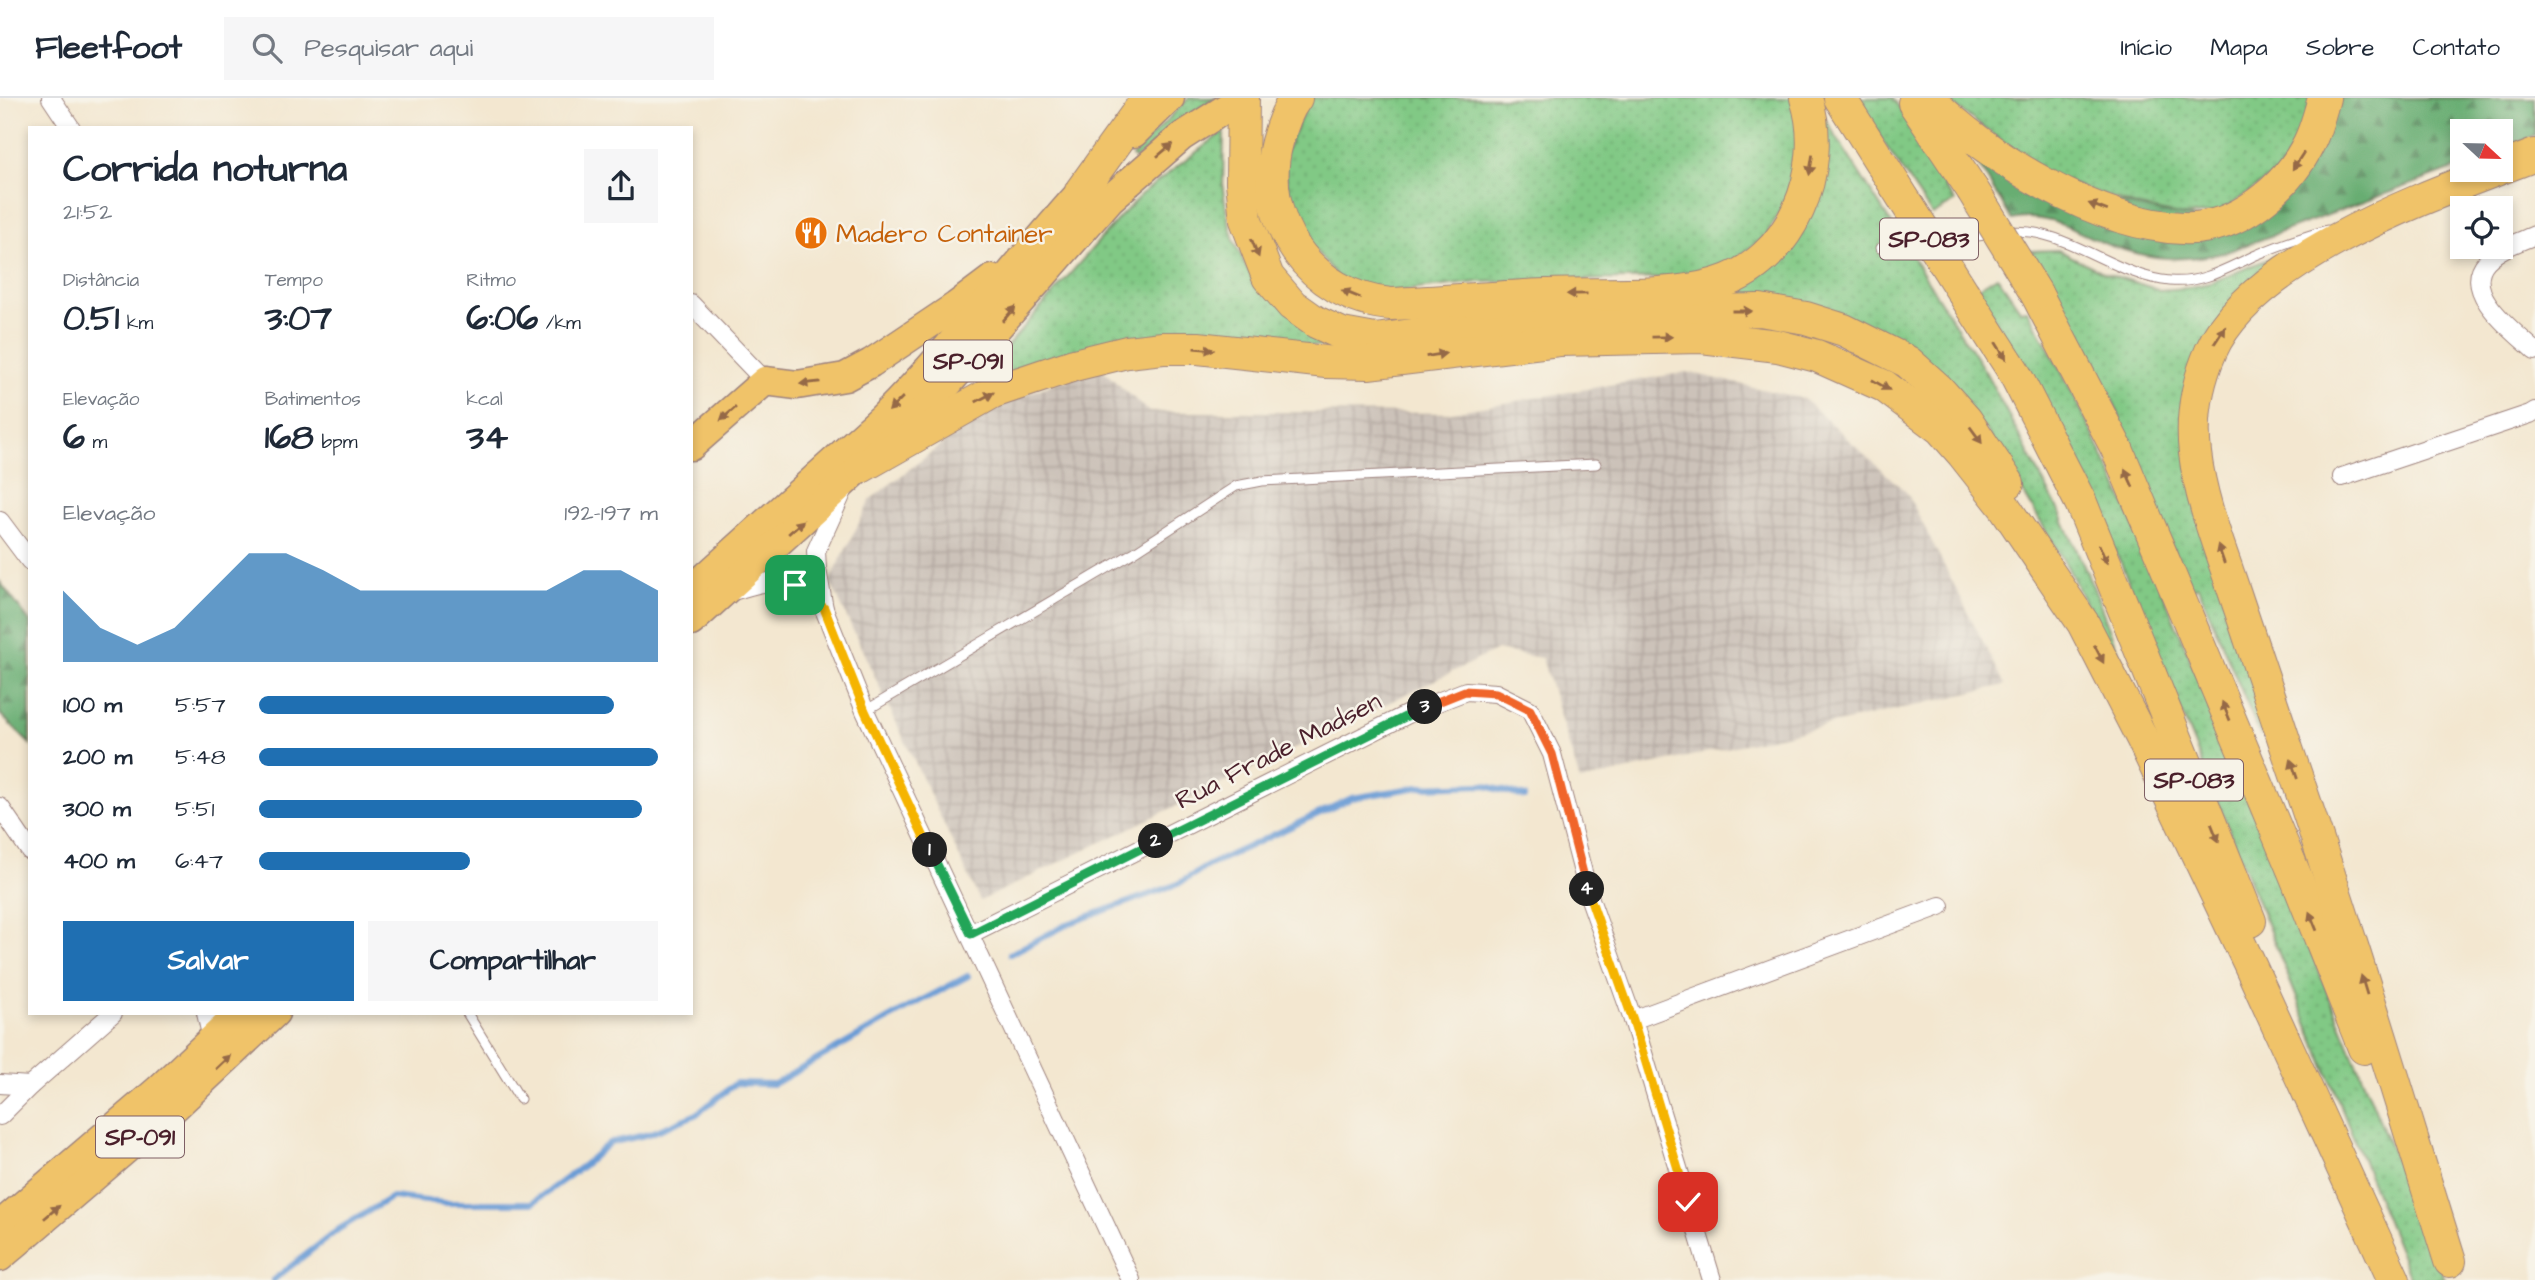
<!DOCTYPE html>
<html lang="pt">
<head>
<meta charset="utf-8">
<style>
  body { margin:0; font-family:"Architects Daughter",sans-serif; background:#f6f6f7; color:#1f2937; height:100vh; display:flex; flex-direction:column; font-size:26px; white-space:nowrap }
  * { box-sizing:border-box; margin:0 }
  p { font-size:23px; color:#747a83 }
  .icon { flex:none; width:38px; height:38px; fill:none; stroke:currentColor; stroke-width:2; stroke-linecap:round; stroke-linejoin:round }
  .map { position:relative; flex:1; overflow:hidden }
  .details { position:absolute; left:28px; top:28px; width:665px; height:889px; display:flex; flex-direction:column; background:#fff; border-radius:0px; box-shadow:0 4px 10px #0003 }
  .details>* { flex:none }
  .needle { width:46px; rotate:112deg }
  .tools { position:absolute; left:2450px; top:21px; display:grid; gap:14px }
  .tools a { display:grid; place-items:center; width:63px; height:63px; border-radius:0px; background:#fff; box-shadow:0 4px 10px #0003; font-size:35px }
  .pin { position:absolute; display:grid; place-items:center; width:60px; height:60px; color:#fff; margin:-30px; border-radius:14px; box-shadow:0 4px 10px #0006 }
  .km { position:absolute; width:35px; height:35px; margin:-18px; border-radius:50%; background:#222; color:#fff; font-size:19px; line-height:35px; text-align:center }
  .round { display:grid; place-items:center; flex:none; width:74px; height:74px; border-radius:0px; background:#f6f6f7 }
  .summary { display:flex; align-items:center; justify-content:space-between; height:119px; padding:0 35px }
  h1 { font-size:38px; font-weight:700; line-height:52px }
  .figures { display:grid; grid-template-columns:repeat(3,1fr); gap:10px; height:119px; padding:7px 35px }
  .figures div { display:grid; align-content:center }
  .figures b { font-size:35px; font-weight:700 }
  .figures small { font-size:19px; font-weight:400 }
  .figures p { font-size:19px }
  .chart { height:196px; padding:14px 35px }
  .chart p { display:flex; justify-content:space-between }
  .chart svg { width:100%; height:126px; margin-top:7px; fill:#1f6fb2; opacity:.7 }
  .button { display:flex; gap:14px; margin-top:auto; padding:14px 35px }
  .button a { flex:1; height:80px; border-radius:0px; background:#1f6fb2; color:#fff; font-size:28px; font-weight:700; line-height:80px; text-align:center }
  .button a+a { background:#f6f6f7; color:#1f2937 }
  ul { padding:0 35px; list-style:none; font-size:23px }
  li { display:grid; grid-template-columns:112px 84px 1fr; align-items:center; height:52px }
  li i { height:18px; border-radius:9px; background:#1f6fb2 }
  header { display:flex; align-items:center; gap:42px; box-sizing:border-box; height:98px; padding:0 35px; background:#fff; border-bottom:2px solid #e0e1e3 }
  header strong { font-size:33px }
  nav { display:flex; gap:38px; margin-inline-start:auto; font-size:24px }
  .search { width:490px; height:63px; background:#f6f6f7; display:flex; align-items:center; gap:18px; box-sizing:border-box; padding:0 24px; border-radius:0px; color:#747a83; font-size:26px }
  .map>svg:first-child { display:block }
  .industrial { fill:url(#industrial-grid) }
  .grass { fill:url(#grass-dots); stroke:#667458; stroke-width:2 }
  .forest { fill:url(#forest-firs); stroke:#59664e; stroke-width:2 }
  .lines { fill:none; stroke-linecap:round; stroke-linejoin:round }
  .stream { stroke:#6a9cd5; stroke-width:6 }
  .service-casing { stroke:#9e837e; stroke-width:11 }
  .minor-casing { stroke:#9e837e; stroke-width:20 }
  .primary-casing { stroke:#9e837e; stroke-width:31 }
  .motorway-casing { stroke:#9e837e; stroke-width:34 }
  .service { stroke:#fff; stroke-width:9 }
  .minor { stroke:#fff; stroke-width:18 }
  .primary { stroke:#f0c369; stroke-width:28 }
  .motorway { stroke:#f0c369; stroke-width:32 }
  .motorway-bridge-casing { stroke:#9e837e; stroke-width:34; stroke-linecap:butt }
  .motorway-bridge { stroke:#f0c369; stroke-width:32 }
  .oneway { fill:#956947 }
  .split-1-casing { stroke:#fff; stroke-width:14 }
  .split-2-casing { stroke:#fff; stroke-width:14 }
  .split-3-casing { stroke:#fff; stroke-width:14 }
  .split-4-casing { stroke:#fff; stroke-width:14 }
  .split-5-casing { stroke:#fff; stroke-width:14 }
  .split-1 { stroke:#f5b400; stroke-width:9 }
  .split-2 { stroke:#22a559; stroke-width:9 }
  .split-3 { stroke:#22a559; stroke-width:9 }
  .split-4 { stroke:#f0652b; stroke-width:9 }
  .split-5 { stroke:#f5b400; stroke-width:9 }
  .labels { text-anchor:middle; stroke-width:5; stroke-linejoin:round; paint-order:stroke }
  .shield { fill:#f7f3e8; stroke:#7e5f64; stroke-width:2 }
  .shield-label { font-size:24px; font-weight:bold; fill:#4a1f2b }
  .food-label { font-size:26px; fill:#c56008; stroke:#f7f3e8; text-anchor:start }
  .street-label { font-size:26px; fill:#4a1f2b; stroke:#f7f3e8 }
</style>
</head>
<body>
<header>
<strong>Fleetfoot</strong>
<div class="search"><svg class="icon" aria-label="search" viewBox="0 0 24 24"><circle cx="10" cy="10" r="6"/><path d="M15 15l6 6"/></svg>Pesquisar aqui</div>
<nav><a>Início</a><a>Mapa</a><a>Sobre</a><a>Contato</a></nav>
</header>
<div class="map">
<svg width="2535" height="1182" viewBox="0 0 2535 1182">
  <defs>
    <pattern id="industrial-grid" width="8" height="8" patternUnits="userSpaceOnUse" patternTransform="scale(1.75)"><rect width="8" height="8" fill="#ccc2b9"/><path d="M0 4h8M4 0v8" fill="none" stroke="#b1a69f"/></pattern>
    <pattern id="grass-dots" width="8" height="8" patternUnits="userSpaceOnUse" patternTransform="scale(1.75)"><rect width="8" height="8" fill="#81c985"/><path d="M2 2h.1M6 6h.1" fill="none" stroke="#71ac73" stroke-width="1.8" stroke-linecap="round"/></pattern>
    <pattern id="forest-firs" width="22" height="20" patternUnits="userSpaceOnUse" patternTransform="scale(1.75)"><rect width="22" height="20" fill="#68ad72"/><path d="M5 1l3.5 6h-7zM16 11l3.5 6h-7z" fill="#588c5e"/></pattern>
  </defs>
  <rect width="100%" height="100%" fill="#f7f3e8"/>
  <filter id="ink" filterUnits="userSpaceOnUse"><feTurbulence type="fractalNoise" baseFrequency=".0143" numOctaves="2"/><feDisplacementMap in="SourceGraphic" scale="14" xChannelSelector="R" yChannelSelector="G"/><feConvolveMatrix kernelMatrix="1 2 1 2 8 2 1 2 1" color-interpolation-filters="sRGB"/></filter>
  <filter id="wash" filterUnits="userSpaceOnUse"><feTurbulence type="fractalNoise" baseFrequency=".00686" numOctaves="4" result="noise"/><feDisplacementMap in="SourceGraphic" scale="28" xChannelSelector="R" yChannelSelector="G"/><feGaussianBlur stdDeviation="1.57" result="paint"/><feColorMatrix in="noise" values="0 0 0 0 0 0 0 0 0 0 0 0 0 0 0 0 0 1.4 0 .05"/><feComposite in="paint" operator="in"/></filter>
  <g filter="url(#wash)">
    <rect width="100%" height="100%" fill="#f3e7d0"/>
    <!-- industrial -->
    <polygon class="industrial" points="1099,269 1149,314 1447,315 1687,274 1804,301 1907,395 2005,587 1580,683 1542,560 1497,552 980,803 830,483 871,401 989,310"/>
    <!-- grass -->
    <g class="grass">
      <polygon points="1189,0 1216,0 1192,15 1136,61 1132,58"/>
      <polygon points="1310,0 1796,0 1803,24 1796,85 1766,138 1722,171 1676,180 1478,184 1382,195 1339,181 1294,126 1283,59"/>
      <polygon points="1854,0 1893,0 1947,86 1944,89 1955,104 1932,117"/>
      <polygon points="1944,0 2315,0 2284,70 2220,114 2171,120 2048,78"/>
      <polygon points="1818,10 1986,275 2062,419 2094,491 2126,575 2122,580 2068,470 1988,335 1935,275 1714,201 1764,170"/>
      <polygon points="1224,33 1223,92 1228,121 1234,143 1246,168 1259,190 1349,251 1208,238 993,284 981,278 1118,121 1144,94"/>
      <polygon points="2298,149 2189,276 2268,625 2260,637 2198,488 2190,492 2118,327 2120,319 2096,265 2031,153 2058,152 2105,175 2159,192 2186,190 2210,185"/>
      <path d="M1997 178 2021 213 2027 212C2099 334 2151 466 2205 597 2287 791 2364 987 2445 1182H2411L2121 465 1978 190Z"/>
    </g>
    <!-- forest -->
    <g class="forest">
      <path d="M2333 0H2535V38L2501 52V33H2462V68L2224 155C2181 164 2153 162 2111 148 2079 136 2048 113 2012 122L1975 61 2013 83 2236 129Z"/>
      <polygon points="0,484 30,524 30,646 0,616"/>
    </g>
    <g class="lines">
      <!-- stream -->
      <g class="stream">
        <polyline points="1010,856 1070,825 1178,786 1209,767 1352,700 1419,689 1483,687 1525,699"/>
        <polyline points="273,1182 339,1131 392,1099 444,1105 532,1105 584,1067 609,1045 649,1036 697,1016 736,985 774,986 911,908 968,878"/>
      </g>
    </g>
  </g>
  <g filter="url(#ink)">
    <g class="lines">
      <defs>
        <g id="service">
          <path d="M2007 134C2063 127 2113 178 2170 183 2202 186 2227 170 2256 157 2279 147 2303 139 2327 132"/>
          <polyline points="1938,143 1993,136"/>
          <polyline points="1880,150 1924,145"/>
          <polyline points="865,613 1133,455 1236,388 1262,383 1596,366"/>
          <polyline points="467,915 520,1001"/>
        </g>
        <g id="minor">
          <polyline points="51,0 71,30"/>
          <path d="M2535 137C2519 144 2499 150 2487 163 2459 194 2515 234 2535 253"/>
          <polyline points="691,206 765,283"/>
          <polyline points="2342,379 2530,316 2535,313"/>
          <polyline points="844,391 816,453 817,471 824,511 865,613 1131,1182"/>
          <polyline points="0,423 30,463"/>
          <path d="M729 494C749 489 773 478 794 487 804 492 815 503 824 511"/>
          <polyline points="0,709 30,753"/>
          <polyline points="970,836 1412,614 1466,593 1496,595 1530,612 1552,656 1590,801 1633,922 1712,1182"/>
          <polyline points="206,915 212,941"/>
          <polyline points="1633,922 1940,808"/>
          <polyline points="0,986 30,988"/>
          <polyline points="0,1018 30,988 113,915"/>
        </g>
        <g id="primary">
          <polyline points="1134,35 1170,0"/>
          <polyline points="691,348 765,283 797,287 845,279 871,265 956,208 992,181"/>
          <path d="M691 492 882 320C959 243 1022 157 1095 78"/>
          <polyline points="691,524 931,305 1110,101 1181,39 1242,0"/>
          <polyline points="0,1127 158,992 240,915"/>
          <polyline points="0,1159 173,1011 275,915"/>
        </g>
        <g id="motorway">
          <polyline points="1243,0 1242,84 1246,122 1268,179 1292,207 1316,224 1342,236 1375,242 1522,222 1709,213 1760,212 1806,220 1844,232 1908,264 1938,291 1966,322 2008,385"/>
          <path d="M1296 0C1286 13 1281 29 1277 44 1256 122 1312 200 1391 206 1443 204 1494 199 1546 197 1600 194 1664 201 1716 186 1792 165 1829 71 1806 0"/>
          <polyline points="1840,0 1895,87"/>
          <path d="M1928 0C1988 60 2097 127 2183 130 2236 133 2287 90 2309 45 2316 31 2320 15 2324 0"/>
          <polyline points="1914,5 1972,91"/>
          <polyline points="2501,70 2535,57"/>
          <polyline points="1081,93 1148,0"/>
          <polyline points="2036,195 2117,351 2296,779 2364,950"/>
          <polyline points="1964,196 2014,274 2081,405 2250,823"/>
          <polyline points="861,369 993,294 1074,267 1127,254 1163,250 1198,250 1326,264 1368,265 1559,242 1701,239 1778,248 1817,258 1884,288 1941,331 1963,356 2004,408 2083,525 2142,640 2249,865 2394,1182"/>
          <path d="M2450 1163C2397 993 2346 822 2288 654 2269 596 2249 538 2230 481 2216 440 2200 398 2195 355 2191 321 2197 285 2211 253 2249 166 2411 104 2496 72"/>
        </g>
      </defs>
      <!-- service casing -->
      <use href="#service" class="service-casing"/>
      <!-- minor casing -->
      <use href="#minor" class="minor-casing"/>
      <!-- primary casing -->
      <use href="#primary" class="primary-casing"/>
      <!-- motorway casing -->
      <use href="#motorway" class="motorway-casing"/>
      <!-- service -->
      <use href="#service" class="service"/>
      <!-- minor -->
      <use href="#minor" class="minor"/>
      <!-- primary -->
      <use href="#primary" class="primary"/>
      <!-- motorway -->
      <use href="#motorway" class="motorway"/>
      <defs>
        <g id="motorway-bridge">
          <polyline points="1895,87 1964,196"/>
          <polyline points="1972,91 2036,195"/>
        </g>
      </defs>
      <!-- motorway-bridge casing -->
      <use href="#motorway-bridge" class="motorway-bridge-casing"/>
      <!-- motorway-bridge -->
      <use href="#motorway-bridge" class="motorway-bridge"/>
    </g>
    <!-- one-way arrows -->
    <defs><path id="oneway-solid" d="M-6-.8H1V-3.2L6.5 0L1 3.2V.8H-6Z" transform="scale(1.75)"/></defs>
    <g class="oneway">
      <use href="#oneway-solid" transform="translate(1165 52) rotate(-40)"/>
      <use href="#oneway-solid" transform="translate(2298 63) rotate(123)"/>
      <use href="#oneway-solid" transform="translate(1811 67) rotate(99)"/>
      <use href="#oneway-solid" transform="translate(2098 109) rotate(-159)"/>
      <use href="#oneway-solid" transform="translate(1255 150) rotate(68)"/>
      <use href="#oneway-solid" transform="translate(1351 196) rotate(-158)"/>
      <use href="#oneway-solid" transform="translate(1577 196) rotate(179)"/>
      <use href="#oneway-solid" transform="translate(1742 213)"/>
      <use href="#oneway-solid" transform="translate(1009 216) rotate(-49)"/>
      <use href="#oneway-solid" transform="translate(2220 237) rotate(-57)"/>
      <use href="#oneway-solid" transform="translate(1662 239) rotate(-1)"/>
      <use href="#oneway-solid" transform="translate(1204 251) rotate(5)"/>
      <use href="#oneway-solid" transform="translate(2001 253) rotate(58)"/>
      <use href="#oneway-solid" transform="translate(1436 257) rotate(-9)"/>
      <use href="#oneway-solid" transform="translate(810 285) rotate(174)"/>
      <use href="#oneway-solid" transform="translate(1881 287) rotate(30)"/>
      <use href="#oneway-solid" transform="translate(985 299) rotate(-28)"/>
      <use href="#oneway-solid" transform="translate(896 306) rotate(135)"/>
      <use href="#oneway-solid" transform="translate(728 316) rotate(139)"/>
      <use href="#oneway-solid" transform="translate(1976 337) rotate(54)"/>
      <use href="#oneway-solid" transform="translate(2129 380) rotate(-114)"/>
      <use href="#oneway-solid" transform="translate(796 429) rotate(-42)"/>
      <use href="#oneway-solid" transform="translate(2103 456) rotate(67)"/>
      <use href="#oneway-solid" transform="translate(2221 456) rotate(-109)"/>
      <use href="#oneway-solid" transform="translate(2099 556) rotate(63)"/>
      <use href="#oneway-solid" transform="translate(2226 613) rotate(-113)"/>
      <use href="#oneway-solid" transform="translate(2294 671) rotate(-109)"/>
      <use href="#oneway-solid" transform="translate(2215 735) rotate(68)"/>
      <use href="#oneway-solid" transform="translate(2313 823) rotate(-112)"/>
      <use href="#oneway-solid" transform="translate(2364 887) rotate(-107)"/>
      <use href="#oneway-solid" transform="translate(223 964) rotate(-43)"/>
      <use href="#oneway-solid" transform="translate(52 1114) rotate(-40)"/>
    </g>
  </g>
  <g class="lines" filter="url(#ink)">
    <defs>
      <polyline id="split-1" points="795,487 824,510 865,613 930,752"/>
      <polyline id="split-2" points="930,752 971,836 1156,743"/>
      <polyline id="split-3" points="1156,743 1425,609"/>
      <polyline id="split-4" points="1425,609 1465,593 1496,595 1530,612 1552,656 1587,791"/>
      <polyline id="split-5" points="1587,791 1633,922 1688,1104"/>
    </defs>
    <!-- split-1 casing -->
    <use href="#split-1" class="split-1-casing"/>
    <!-- split-2 casing -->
    <use href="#split-2" class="split-2-casing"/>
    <!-- split-3 casing -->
    <use href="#split-3" class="split-3-casing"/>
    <!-- split-4 casing -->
    <use href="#split-4" class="split-4-casing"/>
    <!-- split-5 casing -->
    <use href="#split-5" class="split-5-casing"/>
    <!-- split-1 -->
    <use href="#split-1" class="split-1"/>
    <!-- split-2 -->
    <use href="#split-2" class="split-2"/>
    <!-- split-3 -->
    <use href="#split-3" class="split-3"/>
    <!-- split-4 -->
    <use href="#split-4" class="split-4"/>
    <!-- split-5 -->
    <use href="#split-5" class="split-5"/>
  </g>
  <!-- icons -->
  <defs>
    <symbol id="restaurant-disc" viewBox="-11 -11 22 22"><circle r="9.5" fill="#e8710a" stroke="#f7f3e8"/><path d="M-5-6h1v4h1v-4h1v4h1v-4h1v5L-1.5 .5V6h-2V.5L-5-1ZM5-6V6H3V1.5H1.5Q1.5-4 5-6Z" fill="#fff"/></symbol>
  </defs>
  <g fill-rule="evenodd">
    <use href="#restaurant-disc" x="792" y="116" width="38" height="38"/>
  </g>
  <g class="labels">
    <!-- shield labels -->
    <g class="shield">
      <rect x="1880" y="120.5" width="98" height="41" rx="5"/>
      <rect x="924" y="242.5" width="88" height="41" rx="5"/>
      <rect x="2145" y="661.5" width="98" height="41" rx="5"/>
      <rect x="96" y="1018.5" width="88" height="41" rx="5"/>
    </g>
    <g class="shield-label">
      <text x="1929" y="149">SP-083</text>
      <text x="968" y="271">SP-091</text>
      <text x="2194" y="690">SP-083</text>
      <text x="140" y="1047">SP-091</text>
    </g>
    <!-- food labels -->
    <g class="food-label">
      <text x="836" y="144">Madero Container</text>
    </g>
    <!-- street labels -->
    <g class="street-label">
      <text transform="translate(1278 652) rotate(-27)" y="9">Rua Frade Madsen</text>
    </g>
  </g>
</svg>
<div class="tools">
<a><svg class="needle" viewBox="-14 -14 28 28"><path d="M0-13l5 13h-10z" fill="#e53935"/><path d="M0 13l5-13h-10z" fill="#747a83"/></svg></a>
<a><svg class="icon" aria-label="locate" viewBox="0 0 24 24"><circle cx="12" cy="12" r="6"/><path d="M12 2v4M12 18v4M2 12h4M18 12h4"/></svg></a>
</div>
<div class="pin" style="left:795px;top:487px;background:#1e9e55"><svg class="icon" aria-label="arrive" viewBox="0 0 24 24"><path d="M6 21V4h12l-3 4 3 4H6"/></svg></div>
<div class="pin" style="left:1688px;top:1104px;background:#d93025"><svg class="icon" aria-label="check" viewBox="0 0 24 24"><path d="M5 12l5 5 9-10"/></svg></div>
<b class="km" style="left:930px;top:752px">1</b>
<b class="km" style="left:1156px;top:743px">2</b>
<b class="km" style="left:1425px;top:609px">3</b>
<b class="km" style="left:1587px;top:791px">4</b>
<section class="details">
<div class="summary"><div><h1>Corrida noturna</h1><p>21:52</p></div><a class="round"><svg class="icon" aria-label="share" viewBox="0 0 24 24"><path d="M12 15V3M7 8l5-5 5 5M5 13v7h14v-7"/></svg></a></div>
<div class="figures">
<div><p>Distância</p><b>0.51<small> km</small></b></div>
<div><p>Tempo</p><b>3:07</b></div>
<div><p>Ritmo</p><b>6:06<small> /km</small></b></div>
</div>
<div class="figures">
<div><p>Elevação</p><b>6<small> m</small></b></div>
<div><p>Batimentos</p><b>168<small> bpm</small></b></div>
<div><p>kcal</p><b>34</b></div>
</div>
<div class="chart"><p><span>Elevação</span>192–197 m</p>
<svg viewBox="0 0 160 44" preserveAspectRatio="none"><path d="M0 44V19L10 32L20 38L30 32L40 19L50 6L60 6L70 12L80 19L90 19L100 19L110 19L120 19L130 19L140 12L150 12L160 19V44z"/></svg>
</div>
<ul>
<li><b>100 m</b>5:57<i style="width:89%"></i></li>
<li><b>200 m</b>5:48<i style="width:100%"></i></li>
<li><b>300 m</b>5:51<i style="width:96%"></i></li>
<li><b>400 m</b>6:47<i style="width:53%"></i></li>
</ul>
<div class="button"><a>Salvar</a><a>Compartilhar</a></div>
</section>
</div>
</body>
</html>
